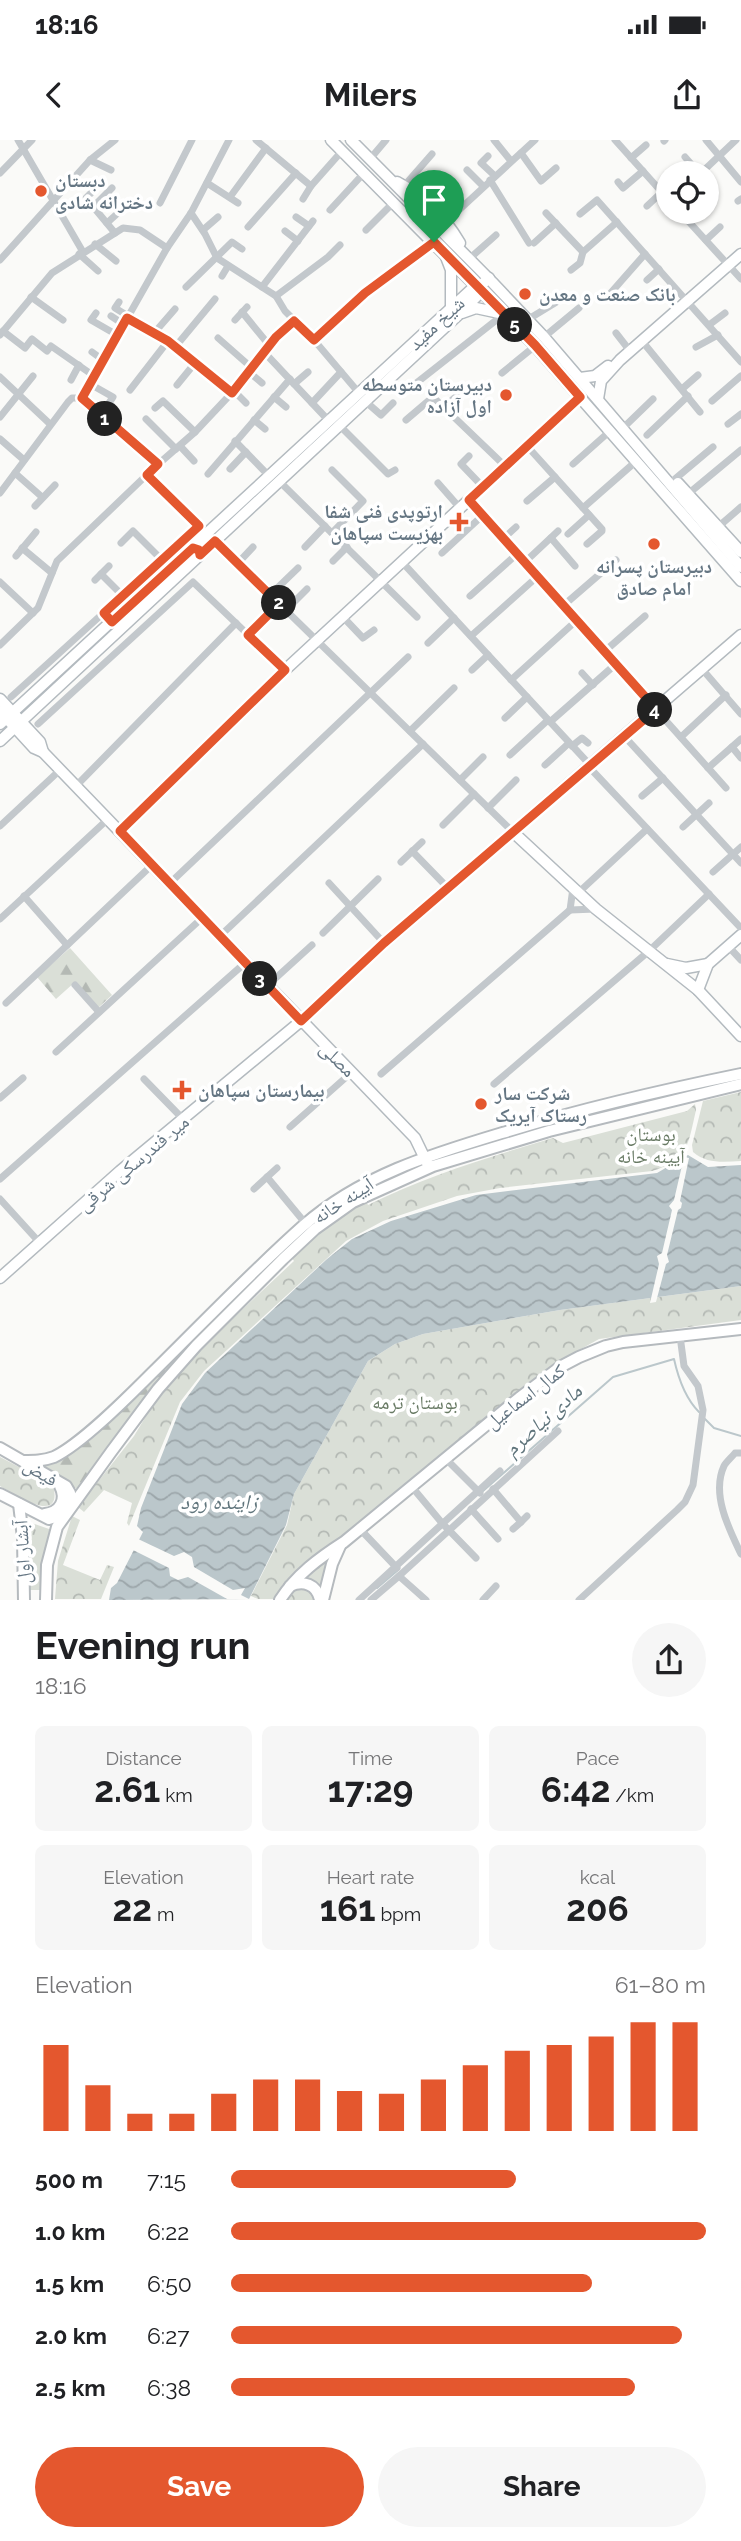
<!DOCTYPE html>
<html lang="en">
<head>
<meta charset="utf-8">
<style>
  body { margin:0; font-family:Raleway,"Noto Naskh Arabic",sans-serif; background:#f6f6f6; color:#202124; height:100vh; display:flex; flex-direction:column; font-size:26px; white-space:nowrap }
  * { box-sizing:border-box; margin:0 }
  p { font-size:23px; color:#757577 }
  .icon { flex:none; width:38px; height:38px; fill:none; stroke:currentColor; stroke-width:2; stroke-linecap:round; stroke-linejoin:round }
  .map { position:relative; height:1460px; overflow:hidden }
  .details { display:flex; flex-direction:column; background:#fff; flex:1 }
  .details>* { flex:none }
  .fabs { position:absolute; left:656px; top:21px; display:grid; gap:14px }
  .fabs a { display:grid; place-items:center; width:63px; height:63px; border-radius:50%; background:#fff; box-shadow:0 2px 5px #0004; font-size:35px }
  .pin { position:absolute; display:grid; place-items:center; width:60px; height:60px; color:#fff; margin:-72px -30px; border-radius:50% 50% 50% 0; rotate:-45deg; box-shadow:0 0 7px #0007 }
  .pin .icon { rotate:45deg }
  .km { position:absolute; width:35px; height:35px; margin:-18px; border-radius:50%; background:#222; color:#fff; font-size:19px; line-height:35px; text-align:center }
  .round { display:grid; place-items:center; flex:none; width:74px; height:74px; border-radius:37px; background:#f6f6f6 }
  .summary { display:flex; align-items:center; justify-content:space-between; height:119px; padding:0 35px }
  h1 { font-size:38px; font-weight:700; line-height:52px }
  .stats { display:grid; grid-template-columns:repeat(3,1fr); gap:10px; height:119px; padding:7px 35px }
  .stats div { display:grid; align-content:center; border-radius:10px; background:#f6f6f6; text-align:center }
  .stats b { font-size:35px; font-weight:700 }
  .stats small { font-size:19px; font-weight:400 }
  .stats p { font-size:19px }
  .chart { height:196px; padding:14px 35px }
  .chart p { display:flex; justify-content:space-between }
  .chart svg { width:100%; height:126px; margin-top:7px; stroke:#e4572e; stroke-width:6 }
  .cta { display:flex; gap:14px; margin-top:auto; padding:14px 35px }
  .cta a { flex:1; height:80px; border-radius:42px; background:#e4572e; color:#fff; font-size:28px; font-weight:700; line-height:80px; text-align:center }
  .cta a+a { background:#f6f6f6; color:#202124 }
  ul { padding:0 35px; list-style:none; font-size:23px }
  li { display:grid; grid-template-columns:112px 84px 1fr; align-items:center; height:52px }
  li i { height:18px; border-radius:9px; background:#e4572e }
  .status { display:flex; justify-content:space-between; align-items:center; height:49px; padding:0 35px; background:#fff; direction:ltr }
  .status svg { height:19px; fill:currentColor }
  header { display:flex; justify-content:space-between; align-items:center; height:91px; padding:0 35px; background:#fff; font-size:32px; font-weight:700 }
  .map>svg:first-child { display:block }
  .grass { fill:url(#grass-tufts) }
  .forest { fill:url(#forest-firs) }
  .park { fill:url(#park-crowns) }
  .water { fill:url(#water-waves) }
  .pier { fill:#fafaf8 }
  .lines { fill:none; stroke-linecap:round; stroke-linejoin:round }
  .stream { stroke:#bbc7cb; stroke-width:2 }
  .secondary-casing { stroke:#b3babf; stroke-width:13 }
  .primary-casing { stroke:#b5babe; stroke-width:14 }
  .street { stroke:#c3c8cc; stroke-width:7 }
  .secondary { stroke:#fff; stroke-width:10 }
  .primary { stroke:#fff; stroke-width:10 }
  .route-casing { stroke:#fff; stroke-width:14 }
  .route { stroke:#e4572e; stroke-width:9 }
  .poi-dot { fill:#e4572e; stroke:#fff; stroke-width:2.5 }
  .labels { text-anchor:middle; stroke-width:7; stroke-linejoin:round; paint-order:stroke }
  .poi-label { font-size:19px; font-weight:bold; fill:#657683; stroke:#fff; text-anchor:start }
  .street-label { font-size:19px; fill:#657683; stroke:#fff }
  .park-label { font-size:19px; fill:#687a64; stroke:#fff }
  .water-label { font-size:21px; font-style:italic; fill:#60757c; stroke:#fff }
</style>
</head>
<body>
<div class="status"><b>18:16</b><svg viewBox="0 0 49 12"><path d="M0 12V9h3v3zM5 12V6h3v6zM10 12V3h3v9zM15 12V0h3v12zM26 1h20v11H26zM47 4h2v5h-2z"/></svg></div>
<header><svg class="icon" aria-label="back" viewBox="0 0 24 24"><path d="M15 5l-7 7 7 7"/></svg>Milers<svg class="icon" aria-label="share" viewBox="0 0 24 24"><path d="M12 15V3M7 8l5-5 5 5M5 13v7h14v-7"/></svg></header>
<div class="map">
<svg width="741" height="1460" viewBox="0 0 741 1460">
  <defs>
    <pattern id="grass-tufts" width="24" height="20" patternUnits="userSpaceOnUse" patternTransform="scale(1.75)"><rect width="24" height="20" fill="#dadfd7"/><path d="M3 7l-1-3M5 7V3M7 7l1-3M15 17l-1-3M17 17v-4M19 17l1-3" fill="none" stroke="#b4b9b4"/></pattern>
    <pattern id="forest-firs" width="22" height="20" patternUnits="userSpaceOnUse" patternTransform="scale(1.75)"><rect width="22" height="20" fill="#dadfd7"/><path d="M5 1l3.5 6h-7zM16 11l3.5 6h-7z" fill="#b4b9b4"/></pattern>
    <pattern id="park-crowns" width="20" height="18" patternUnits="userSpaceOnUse" patternTransform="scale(1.75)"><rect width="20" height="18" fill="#dadfd7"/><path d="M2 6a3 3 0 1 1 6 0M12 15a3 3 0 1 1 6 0" fill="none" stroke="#b4b9b4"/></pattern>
    <pattern id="water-waves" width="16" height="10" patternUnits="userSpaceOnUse" patternTransform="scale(1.75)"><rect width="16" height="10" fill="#bbc7cb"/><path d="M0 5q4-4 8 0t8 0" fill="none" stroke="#9ca6aa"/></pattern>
  </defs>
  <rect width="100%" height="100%" fill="#fafaf8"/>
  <!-- grass -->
  <polygon class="grass" points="26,1381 52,1390 42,1429 42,1450 28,1450"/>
  <!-- forest -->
  <g class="forest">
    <polygon points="70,808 112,855 98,868 75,842 56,859 37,837"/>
    <path d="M407 1028 409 1029 360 1055 276 1121 78 1348H74L41 1327C98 1307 155 1236 198 1193 246 1145 293 1094 350 1057 367 1045 388 1037 407 1028Z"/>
  </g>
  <!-- park -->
  <g class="park">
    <path d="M741 952V1021C723 1022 707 1024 693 1012L692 1005 703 961Z"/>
    <path d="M695 964 696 970C688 1004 689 1020 652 1031L500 1048 457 1056 383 1081 346 1101 204 1231 180 1262 129 1386 127 1383 132 1363 104 1350 84 1372 78 1367 134 1296 154 1263 180 1228 294 1121 291 1117 316 1095 366 1061 368 1065C428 1035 489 1017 553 998L563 1003 687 971Z"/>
    <polygon points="741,1146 741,1180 599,1199 572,1214 481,1283 276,1459 258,1459 251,1456 287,1385 294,1354 368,1221 395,1204 423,1194 560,1170"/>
    <path d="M0 1317 53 1345C64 1388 13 1353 0 1346Z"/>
    <polygon points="72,1376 80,1380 63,1425 100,1440 107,1425 114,1427 101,1459 55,1459 58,1421"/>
    <polygon points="334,1410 321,1447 303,1438"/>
    <polygon points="303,1448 308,1450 315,1460 285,1460 293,1449"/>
  </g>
  <!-- water -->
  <polygon class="water" points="688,1015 708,1027 741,1025 741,1146 560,1170 423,1194 395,1204 368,1221 294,1354 286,1385 249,1459 109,1460 111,1448 117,1443 143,1392 137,1386 141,1368 182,1264 205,1233 327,1119 352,1099 391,1081 476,1055 657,1033"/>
  <!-- pier -->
  <g class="pier">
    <polygon points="684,1017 689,1018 680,1061 682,1063 681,1068 678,1070 667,1115 669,1122 666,1124 656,1162 650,1163 659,1124 657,1116 662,1113 672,1070 669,1066 674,1060"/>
    <polygon points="136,1398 174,1416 184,1412 192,1417 194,1427 233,1450 245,1448 241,1455 249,1459 227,1459 188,1437 178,1440 170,1436 169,1428 131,1409"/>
  </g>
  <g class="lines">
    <!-- stream -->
    <g class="stream">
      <polyline points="705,1279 714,1288 741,1296"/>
      <path d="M483 1351 613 1237 674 1219C678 1237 686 1259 699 1272"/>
      <polyline points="377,1448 397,1431"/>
    </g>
    <defs>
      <g id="secondary">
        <polyline points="331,0 535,206 741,441"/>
        <polyline points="351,0 492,142 544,197 741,427"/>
        <path d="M397 42C425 57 444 76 460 103"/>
        <polyline points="446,117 451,130 451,168"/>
        <polyline points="462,173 476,168 504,174"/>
        <polyline points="580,238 595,236 608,226"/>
        <polyline points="598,259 601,241 620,220 741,114"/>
        <polyline points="678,343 741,412"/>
        <polyline points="0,559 40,602 43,612"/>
        <polyline points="0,571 34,608 43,612 415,998 428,1025"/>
        <polyline points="0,584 473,148 479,147 489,138"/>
        <polyline points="0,601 458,175 477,156 479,147"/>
        <polyline points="120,691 285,530 580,257"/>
        <polyline points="513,692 596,769 698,850 741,896"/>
        <polyline points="667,824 686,828 708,824"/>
        <polyline points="698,850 708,824 741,795"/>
        <polyline points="0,1138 120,1031 301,881 384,803 741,495"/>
      </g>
      <g id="primary">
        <polyline points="0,1308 66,1346 70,1353 71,1364 63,1375 49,1379 0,1354"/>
        <path d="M23 1321C34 1321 43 1321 54 1317 81 1304 125 1260 147 1238 199 1187 249 1134 303 1086 362 1034 436 1013 509 991 585 968 663 950 741 934"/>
        <polyline points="19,1364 23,1398 24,1460"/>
        <path d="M45 1374C60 1372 67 1360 60 1346"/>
        <path d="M290 1446C303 1440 317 1444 320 1460"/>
        <polyline points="46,1460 47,1425 57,1387 111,1312 158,1249 196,1206 283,1119 315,1089 353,1062 433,1026 549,991 741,944"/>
        <path d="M280 1460C296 1435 319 1418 344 1402L519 1258 560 1227 579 1217 606 1206 623 1202 741 1189"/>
        <polyline points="323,1460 332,1424 340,1406"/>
      </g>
    </defs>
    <!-- secondary casing -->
    <use href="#secondary" class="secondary-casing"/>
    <!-- primary casing -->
    <use href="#primary" class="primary-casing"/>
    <!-- street -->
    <g class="street">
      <polyline points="18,0 83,112"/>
      <polyline points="256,0 311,46 342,11"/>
      <polyline points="494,0 511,21"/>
      <polyline points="615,0 668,59"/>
      <polyline points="706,0 741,42"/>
      <polyline points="664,1 665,0"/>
      <polyline points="521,13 541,41 556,28"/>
      <polyline points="488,16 481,23 495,36"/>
      <polyline points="685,17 699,33"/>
      <polyline points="631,18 646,5"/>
      <polyline points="370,19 386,0"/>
      <polyline points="90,20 111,30"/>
      <polyline points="467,30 483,46"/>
      <polyline points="0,33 32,0"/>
      <polyline points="701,33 736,0"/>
      <polyline points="490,40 529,103"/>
      <polyline points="618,42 623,48 643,31"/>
      <polyline points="207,43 238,63"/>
      <polyline points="91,45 95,49 86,58 115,93"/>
      <polyline points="404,46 432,14"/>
      <polyline points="230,57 266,8"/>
      <polyline points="303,59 311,46"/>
      <polyline points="738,61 741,59"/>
      <polyline points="160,63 192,0"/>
      <polyline points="647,66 662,52"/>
      <polyline points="93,67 112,48"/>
      <polyline points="330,70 364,33"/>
      <polyline points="680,72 741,139"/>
      <polyline points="191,73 205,94 217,118 276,156 285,171 314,200 359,253"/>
      <polyline points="546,73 583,112"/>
      <polyline points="580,74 597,60 741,222"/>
      <polyline points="296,77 309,86"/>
      <polyline points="447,81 535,0"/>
      <polyline points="107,83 119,72"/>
      <polyline points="248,87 296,33"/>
      <polyline points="203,90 218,77"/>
      <polyline points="366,90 394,62"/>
      <polyline points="285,91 298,101"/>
      <polyline points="706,100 720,87"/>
      <polyline points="534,103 556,83"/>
      <polyline points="95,104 116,121"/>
      <polyline points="79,114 98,131"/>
      <polyline points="469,119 496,95"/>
      <polyline points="0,120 90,20 115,0"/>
      <polyline points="571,130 580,123 583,112 617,82"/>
      <polyline points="222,136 228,126"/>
      <polyline points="647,140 659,129"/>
      <polyline points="186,147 232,102 242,109"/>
      <polyline points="262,147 313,81"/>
      <polyline points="276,156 328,117 340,105"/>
      <polyline points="608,156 645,114"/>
      <polyline points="31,157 63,180"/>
      <polyline points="119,162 115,168 128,176"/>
      <polyline points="242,172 269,205"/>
      <polyline points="96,173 91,180 117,195"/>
      <polyline points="111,176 123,184"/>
      <polyline points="127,178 168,201 232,253"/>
      <polyline points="235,180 247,167"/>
      <polyline points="527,180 563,158"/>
      <polyline points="709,185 725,173"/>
      <polyline points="3,191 25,208 32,199 47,211 51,206 94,236"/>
      <polyline points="155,192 175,169"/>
      <polyline points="616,193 630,211"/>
      <polyline points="0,195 52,133 123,88 140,90 167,108"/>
      <polyline points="544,197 579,168"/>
      <polyline points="218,198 252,228"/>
      <polyline points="314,200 365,153 434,101"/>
      <polyline points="642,201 700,272"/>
      <polyline points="176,206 215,159"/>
      <polyline points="696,207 718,195"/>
      <polyline points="92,212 103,220"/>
      <polyline points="264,212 329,281"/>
      <polyline points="249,232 262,243"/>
      <polyline points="502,233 535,206"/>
      <polyline points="0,237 50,284"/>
      <polyline points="71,240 79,225"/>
      <polyline points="90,244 113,257 109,263"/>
      <polyline points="294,244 308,232"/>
      <polyline points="177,245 195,223"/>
      <polyline points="410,248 504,174"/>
      <polyline points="682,249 698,235"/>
      <polyline points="130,250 168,201"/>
      <polyline points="234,251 246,263"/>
      <polyline points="274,257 286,267"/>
      <polyline points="82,258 167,108 191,73 229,0"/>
      <polyline points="82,258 158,324"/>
      <polyline points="365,261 381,275 393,263"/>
      <polyline points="712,261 741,236"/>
      <polyline points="312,263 341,232"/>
      <polyline points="444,267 465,249"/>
      <polyline points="155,268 163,261 195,292"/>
      <polyline points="0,277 33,236"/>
      <polyline points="146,279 176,309"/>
      <polyline points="254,280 265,289"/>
      <polyline points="406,280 433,257 505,326"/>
      <polyline points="728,284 741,274"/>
      <polyline points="339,285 388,334 395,330"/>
      <polyline points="623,288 653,259"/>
      <polyline points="647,295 688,256"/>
      <polyline points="0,299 24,320"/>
      <polyline points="235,301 270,337"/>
      <polyline points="180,306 194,321"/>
      <polyline points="527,306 602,389 602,391 587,404"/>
      <polyline points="469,316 461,324 483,347"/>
      <polyline points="573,324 610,291"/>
      <polyline points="230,329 246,312"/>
      <polyline points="332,330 363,361 332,393"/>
      <polyline points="15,333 42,357"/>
      <polyline points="208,334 290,239"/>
      <polyline points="675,339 713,307"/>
      <polyline points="279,341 417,477"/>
      <polyline points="438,343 460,368"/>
      <polyline points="0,353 68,262 72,258 82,258"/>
      <polyline points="688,354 741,310"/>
      <polyline points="469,360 726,648"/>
      <polyline points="527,361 555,337"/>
      <polyline points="35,366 55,345"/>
      <polyline points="583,368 633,324"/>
      <polyline points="718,387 741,367"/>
      <polyline points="568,394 589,375"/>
      <polyline points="504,398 516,387"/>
      <polyline points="551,398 575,426"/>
      <polyline points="215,401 513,692"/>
      <polyline points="121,403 133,391 162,420"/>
      <polyline points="305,407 325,386"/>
      <polyline points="22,408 52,433"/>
      <polyline points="442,413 483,375"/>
      <polyline points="16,416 36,392"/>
      <polyline points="333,421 347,407"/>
      <polyline points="402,422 590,625"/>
      <polyline points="525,422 558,391"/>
      <polyline points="238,423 253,407"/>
      <polyline points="101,434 123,456"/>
      <polyline points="95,440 109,426"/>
      <polyline points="0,442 33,473"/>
      <polyline points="270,455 298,428"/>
      <polyline points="470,456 517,414"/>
      <polyline points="564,465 616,420"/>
      <polyline points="286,470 307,449"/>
      <polyline points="343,477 363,498 374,490"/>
      <polyline points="249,495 279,464"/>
      <polyline points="471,496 538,436"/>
      <polyline points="428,503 454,478"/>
      <polyline points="0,505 38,468 57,421 155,327 195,292 243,241 276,197 294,181"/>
      <polyline points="605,511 645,476"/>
      <polyline points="702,529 741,574"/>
      <polyline points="472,530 488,515"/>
      <polyline points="582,533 593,545"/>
      <polyline points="511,540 577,480"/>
      <polyline points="11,557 199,386 147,335"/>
      <polyline points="505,578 527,557"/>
      <polyline points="550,582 617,523"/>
      <polyline points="38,584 193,442 285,530"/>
      <polyline points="410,591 454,548"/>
      <polyline points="624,596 741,723"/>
      <polyline points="681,597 726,555"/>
      <polyline points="572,606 582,598 588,603"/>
      <polyline points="732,607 741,618"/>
      <polyline points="510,615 548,580"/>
      <polyline points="545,625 569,603"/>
      <polyline points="589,627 741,788"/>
      <polyline points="708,628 741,599"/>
      <polyline points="460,640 483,617"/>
      <polyline points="76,646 236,483"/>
      <polyline points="642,656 663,638"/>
      <polyline points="488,668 516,640"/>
      <polyline points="443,685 474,654"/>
      <polyline points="0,686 60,630"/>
      <polyline points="683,687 709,663"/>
      <polyline points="412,711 448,748"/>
      <polyline points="401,722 422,702"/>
      <polyline points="713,732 741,707"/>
      <polyline points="329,743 384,803"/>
      <polyline points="169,744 408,517"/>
      <polyline points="573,748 570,770 596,769"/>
      <polyline points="578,753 647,689"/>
      <polyline points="24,756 67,805"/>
      <polyline points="0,779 108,679"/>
      <polyline points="323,793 378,739"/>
      <polyline points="220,796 423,604"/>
      <polyline points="728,806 741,820"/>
      <polyline points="75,845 99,872"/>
      <polyline points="267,846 312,805"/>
      <polyline points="6,863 152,725"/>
      <polyline points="56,912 202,778"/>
      <polyline points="381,934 570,770"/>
      <polyline points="144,939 184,980"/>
      <polyline points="494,944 649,811 709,754"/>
      <polyline points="0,958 23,938"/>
      <polyline points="290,987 352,932"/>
      <polyline points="267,1037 306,1084"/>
      <polyline points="0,1039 245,823"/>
      <polyline points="254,1049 277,1028"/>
      <polyline points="0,1059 40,1103"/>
      <path d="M741 1313H735C732 1317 726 1322 724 1326 711 1354 729 1389 741 1414"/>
      <polyline points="446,1319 480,1353"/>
      <polyline points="412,1347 442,1383 476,1418"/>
      <polyline points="493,1349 521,1382 527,1376"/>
      <polyline points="471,1369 498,1399"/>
      <polyline points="359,1388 397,1428"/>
      <polyline points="513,1389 521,1382"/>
      <polyline points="399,1436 426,1460"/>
      <polyline points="359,1460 500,1331"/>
      <polyline points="371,1460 399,1436 558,1291"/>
      <polyline points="483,1460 496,1446"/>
      <polyline points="579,1460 677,1370 685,1362 693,1345 703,1270 698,1246 684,1226 680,1196"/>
    </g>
    <!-- secondary -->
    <use href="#secondary" class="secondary"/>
    <!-- primary -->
    <use href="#primary" class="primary"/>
  </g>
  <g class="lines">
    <defs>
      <polygon id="route" points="434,102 535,205 580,257 469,360 656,569 384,803 301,881 120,691 285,530 248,495 279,464 215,401 200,415 199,410 193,408 112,482 104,473 199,386 147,335 158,324 82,258 127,178 168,201 232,253 276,197 294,181 314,200 365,153"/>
    </defs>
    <!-- route casing -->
    <use href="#route" class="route-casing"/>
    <!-- route -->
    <use href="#route" class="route"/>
  </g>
  <!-- markers -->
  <g class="poi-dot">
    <circle cx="41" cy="51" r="7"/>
    <circle cx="525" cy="154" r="7"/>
    <circle cx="506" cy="255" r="7"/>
    <path d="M455.5 371.5h7v7h7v7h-7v7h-7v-7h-7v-7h7z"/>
    <circle cx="654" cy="404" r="7"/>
    <path d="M178.5 939.5h7v7h7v7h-7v7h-7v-7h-7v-7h7z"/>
    <circle cx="481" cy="964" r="7"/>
  </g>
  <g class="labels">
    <!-- poi labels -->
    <g class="poi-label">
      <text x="55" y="47">دبستان<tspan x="55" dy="22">دخترانه شادی</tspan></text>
      <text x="539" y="161">بانک صنعت و معدن</text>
      <text x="492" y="251" text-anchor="end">دبیرستان متوسطه<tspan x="492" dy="22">اول آزاده</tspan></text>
      <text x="443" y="378" text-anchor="end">ارتوپدی فنی شفا<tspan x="443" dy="22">بهزیست سپاهان</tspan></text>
      <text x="654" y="433" text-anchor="middle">دبیرستان پسرانه<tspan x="654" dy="22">امام صادق</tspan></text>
      <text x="198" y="957">بیمارستان سپاهان</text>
      <text x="495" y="960">شرکت سار<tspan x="495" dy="22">رستاک آیریک</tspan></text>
    </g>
    <!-- street labels -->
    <g class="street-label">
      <text transform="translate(436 183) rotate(-43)" y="7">شیخ مفید</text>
      <text transform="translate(338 919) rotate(45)" y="7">مصلی</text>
      <text transform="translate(133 1023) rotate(-40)" y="7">میر فندرسکی شرقی</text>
      <text transform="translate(343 1060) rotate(-33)" y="7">آیینه خانه</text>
      <text transform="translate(525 1256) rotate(-37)" y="7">کمال اسماعیل</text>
      <text transform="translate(41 1332) rotate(31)" y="7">فیض</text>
      <text transform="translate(22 1412) rotate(-93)" y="7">آبشار اول</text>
    </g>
    <!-- park labels -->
    <g class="park-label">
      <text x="651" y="1001">بوستان<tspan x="651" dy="22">آیینه خانه</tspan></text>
      <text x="415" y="1269">بوستان ترمه</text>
    </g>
    <!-- water labels -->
    <g class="water-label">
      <text transform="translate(543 1280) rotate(-42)" y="7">مادی نیاصرم</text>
      <text x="219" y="1369">زاینده رود</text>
    </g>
  </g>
</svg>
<div class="fabs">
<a><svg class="icon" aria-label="locate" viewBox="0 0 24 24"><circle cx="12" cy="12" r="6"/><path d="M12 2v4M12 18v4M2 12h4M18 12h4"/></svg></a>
</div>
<div class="pin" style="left:434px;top:102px;background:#1e9e55"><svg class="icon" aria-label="arrive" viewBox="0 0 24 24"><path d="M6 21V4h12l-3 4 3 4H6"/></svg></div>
<b class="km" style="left:105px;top:279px">1</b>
<b class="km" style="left:279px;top:463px">2</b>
<b class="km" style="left:260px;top:839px">3</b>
<b class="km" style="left:655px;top:570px">4</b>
<b class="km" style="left:515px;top:185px">5</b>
</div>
<section class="details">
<div class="summary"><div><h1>Evening run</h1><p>18:16</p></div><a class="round"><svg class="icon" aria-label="share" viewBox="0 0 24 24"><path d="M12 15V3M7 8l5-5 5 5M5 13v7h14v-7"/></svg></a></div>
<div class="stats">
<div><p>Distance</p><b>2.61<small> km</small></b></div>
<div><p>Time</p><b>17:29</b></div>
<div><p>Pace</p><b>6:42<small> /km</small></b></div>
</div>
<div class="stats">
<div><p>Elevation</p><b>22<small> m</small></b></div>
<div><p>Heart rate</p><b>161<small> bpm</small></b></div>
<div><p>kcal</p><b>206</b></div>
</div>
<div class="chart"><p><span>Elevation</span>61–80 m</p>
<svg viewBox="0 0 160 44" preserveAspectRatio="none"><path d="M5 44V14M15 44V28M25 44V38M35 44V38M45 44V31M55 44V26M65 44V26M75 44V30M85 44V31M95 44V26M105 44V21M115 44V16M125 44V14M135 44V11M145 44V6M155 44V6"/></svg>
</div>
<ul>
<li><b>500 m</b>7:15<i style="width:60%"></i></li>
<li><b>1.0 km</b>6:22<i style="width:100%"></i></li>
<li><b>1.5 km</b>6:50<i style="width:76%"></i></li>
<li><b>2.0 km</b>6:27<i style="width:95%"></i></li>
<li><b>2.5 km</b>6:38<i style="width:85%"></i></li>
</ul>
<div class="cta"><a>Save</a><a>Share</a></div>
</section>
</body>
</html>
